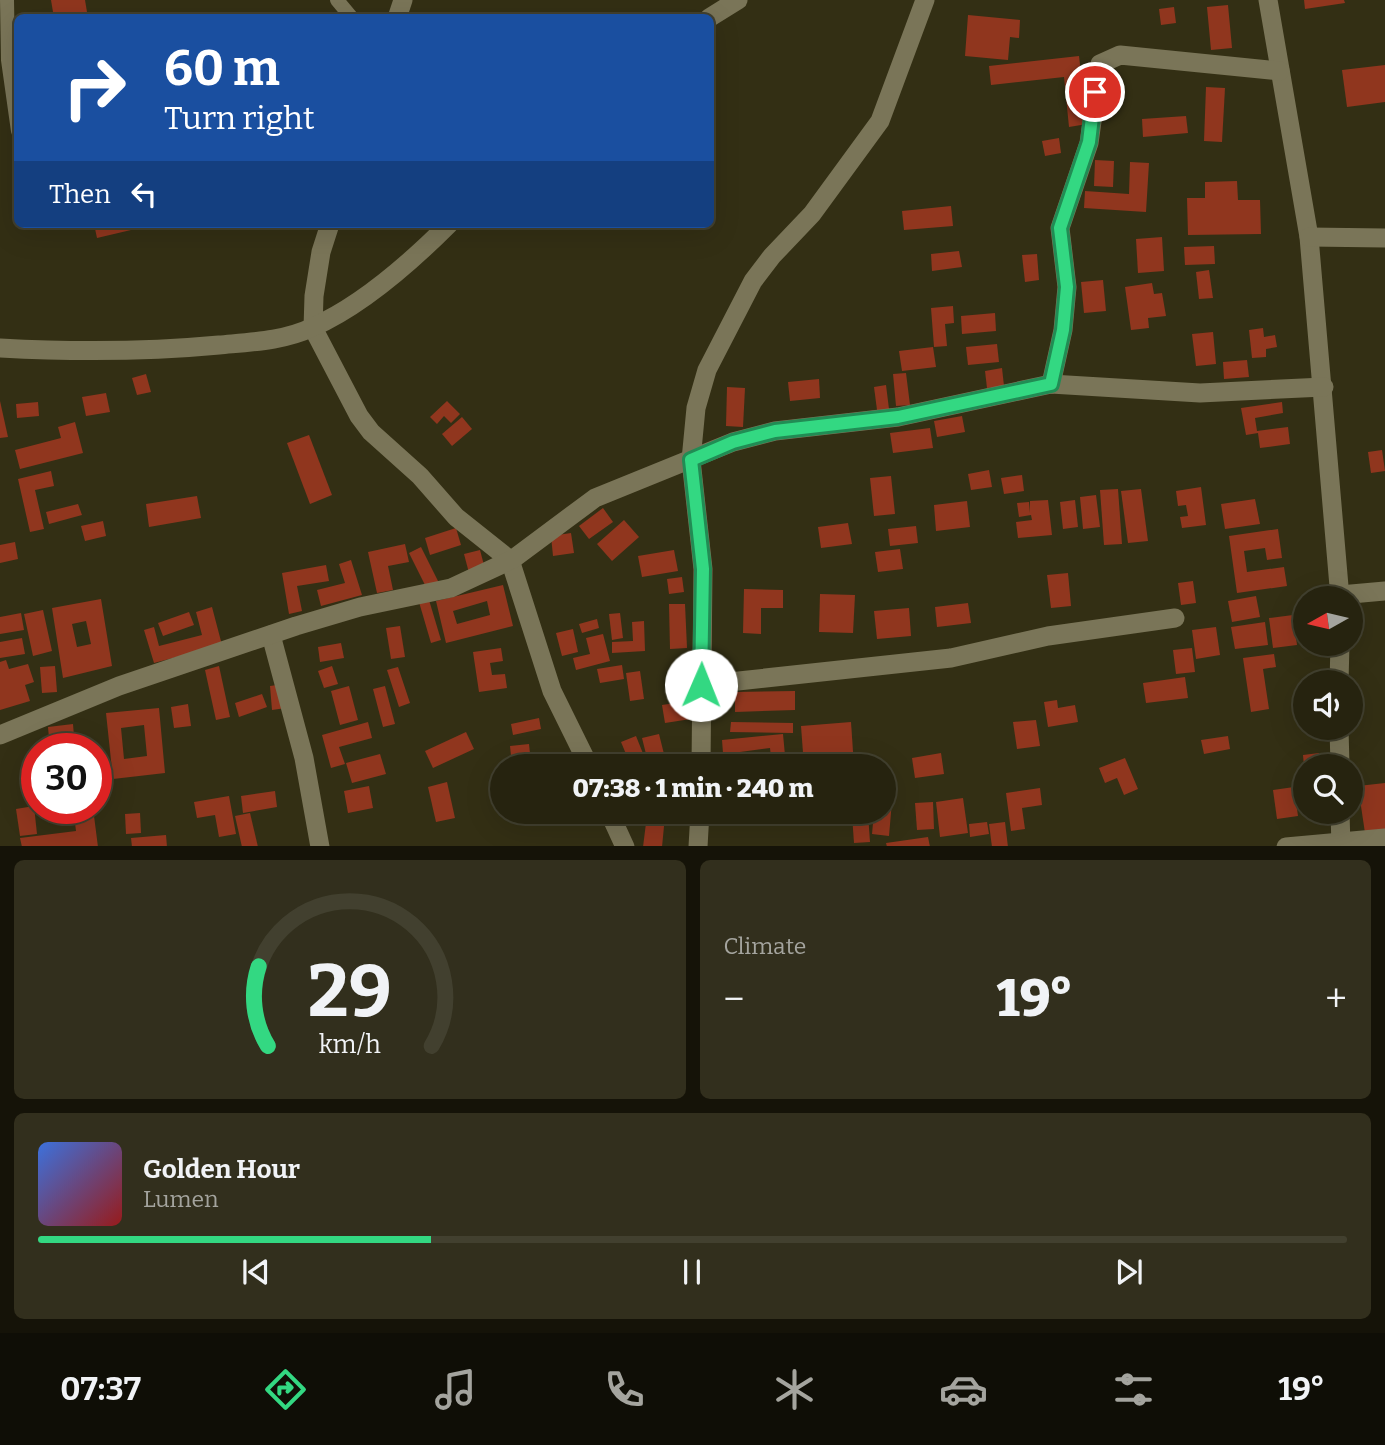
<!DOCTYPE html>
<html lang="en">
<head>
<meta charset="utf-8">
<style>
	:root { --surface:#26230f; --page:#322f1d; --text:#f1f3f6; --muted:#a4a49e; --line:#42402f; --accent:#33d882 }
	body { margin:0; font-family:Bitter,serif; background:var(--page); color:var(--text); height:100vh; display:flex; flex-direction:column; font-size:26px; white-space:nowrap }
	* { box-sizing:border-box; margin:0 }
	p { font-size:23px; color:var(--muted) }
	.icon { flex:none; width:38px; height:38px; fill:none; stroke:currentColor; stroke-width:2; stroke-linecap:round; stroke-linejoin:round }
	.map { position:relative; height:846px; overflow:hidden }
	.drawer { display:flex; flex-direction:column; gap:14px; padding:14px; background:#151308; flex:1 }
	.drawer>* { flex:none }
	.banner { position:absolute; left:14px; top:14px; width:700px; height:214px; border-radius:10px; box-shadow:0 7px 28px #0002,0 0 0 2px var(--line); background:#1a4fa0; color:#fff; overflow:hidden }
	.needle { width:46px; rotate:262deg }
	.fabs { position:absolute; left:1293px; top:586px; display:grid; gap:14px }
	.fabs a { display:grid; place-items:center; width:70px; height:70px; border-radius:50%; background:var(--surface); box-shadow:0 7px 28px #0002,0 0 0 2px var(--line); font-size:35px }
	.speed { position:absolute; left:21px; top:733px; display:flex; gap:14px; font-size:35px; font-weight:700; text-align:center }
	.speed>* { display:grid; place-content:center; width:91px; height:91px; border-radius:50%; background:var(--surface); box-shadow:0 7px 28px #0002,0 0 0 2px var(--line); line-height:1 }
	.speed .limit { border:10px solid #d22; background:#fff; color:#111 }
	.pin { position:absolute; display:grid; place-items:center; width:60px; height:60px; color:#fff; margin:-30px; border:4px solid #fff; border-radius:50%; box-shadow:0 2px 7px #0007 }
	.me { position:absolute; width:77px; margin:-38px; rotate:1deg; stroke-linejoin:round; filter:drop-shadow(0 0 5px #0008) }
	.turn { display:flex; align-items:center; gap:24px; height:147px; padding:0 35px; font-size:32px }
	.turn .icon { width:91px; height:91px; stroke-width:2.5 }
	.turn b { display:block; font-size:49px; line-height:60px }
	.then { display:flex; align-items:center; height:66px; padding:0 35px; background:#0003; gap:14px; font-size:26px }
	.big { font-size:52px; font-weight:800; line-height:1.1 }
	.drawer .card { flex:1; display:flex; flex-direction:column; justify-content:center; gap:10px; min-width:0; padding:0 24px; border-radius:10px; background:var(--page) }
	.drawer .dial { align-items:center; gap:0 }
	.dial svg { height:182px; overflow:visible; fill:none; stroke:var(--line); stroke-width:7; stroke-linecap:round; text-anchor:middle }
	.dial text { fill:var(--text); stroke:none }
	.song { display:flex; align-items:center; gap:21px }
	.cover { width:84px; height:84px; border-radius:10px; background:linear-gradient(135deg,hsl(220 70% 55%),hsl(0 70% 35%)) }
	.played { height:7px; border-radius:4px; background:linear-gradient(90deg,var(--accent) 30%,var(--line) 30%) }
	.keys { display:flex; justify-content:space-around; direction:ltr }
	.heat { display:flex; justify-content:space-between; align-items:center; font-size:38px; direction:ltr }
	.drawer .tiles { flex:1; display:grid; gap:14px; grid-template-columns:1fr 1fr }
	.card:last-child { grid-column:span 2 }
	.trip { position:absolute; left:490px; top:754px; width:406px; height:70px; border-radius:35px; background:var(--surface); box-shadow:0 7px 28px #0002,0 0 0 2px var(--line); font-weight:800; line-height:70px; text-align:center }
	.menu { display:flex; height:112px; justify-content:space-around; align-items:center; background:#0f0e06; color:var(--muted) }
	.menu .icon { width:49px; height:49px }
	.menu .active { color:var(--accent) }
	.menu b { font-size:32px; color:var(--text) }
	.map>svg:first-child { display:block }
</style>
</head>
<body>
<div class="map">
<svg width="1385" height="847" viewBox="0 0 1385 847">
	<rect width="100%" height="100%" fill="#332f14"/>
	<g fill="#90361e" fill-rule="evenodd">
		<path d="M51,0H85L88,18H54Z"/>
		<path d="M1304,0H1344L1345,3L1305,9Z"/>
		<path d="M1228,5L1232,48L1211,50L1207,7Z"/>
		<path d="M1174,7L1176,23L1161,25L1159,9Z"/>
		<path d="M968,15L1020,20L1019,38L1010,37L1008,60L965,56Z"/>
		<path d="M1079,56L1087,124L1069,127L1064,77L991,85L989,66Z"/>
		<path d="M1385,65V102L1347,107L1342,70Z"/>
		<path d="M1105,74L1121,76L1116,113L1100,110Z"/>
		<path d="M1206,87L1225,88L1222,142L1204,141Z"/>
		<path d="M1186,116L1188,133L1143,137L1142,119Z"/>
		<path d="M1059,138L1061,153L1045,156L1042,141Z"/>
		<path d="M1095,160L1114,161L1113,187L1094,186Z"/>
		<path d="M1130,162L1149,163L1146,212L1084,208L1085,191L1129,194Z"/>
		<path d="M1237,181L1238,200H1260L1261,234L1188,235L1187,198H1205V182Z"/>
		<path d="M951,206L953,226L904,230L902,211Z"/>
		<path d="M94,224H130L131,230L97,238Z"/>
		<path d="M1162,237L1164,271L1138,273L1136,239Z"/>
		<path d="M1214,246L1215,264L1185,265L1184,247Z"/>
		<path d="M959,251L962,267L932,271L931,254Z"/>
		<path d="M1037,254L1039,280L1025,282L1022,255Z"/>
		<path d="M1209,270L1213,298L1199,299L1196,272Z"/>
		<path d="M1103,280L1106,311L1084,313L1081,282Z"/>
		<path d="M1152,283L1154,294L1162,293L1166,316L1148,318L1149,328L1131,330L1125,287Z"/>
		<path d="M953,306L954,323L945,324L947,346L934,347L931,308Z"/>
		<path d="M995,313L996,331L962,334L961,316Z"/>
		<path d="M1263,328L1264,337L1275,335L1277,347L1266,349V357L1252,358L1249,330Z"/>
		<path d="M1213,332L1216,364L1196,366L1192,334Z"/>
		<path d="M997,344L999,362L968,365L966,347Z"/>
		<path d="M933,347L936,367L902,371L899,351Z"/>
		<path d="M1247,360L1249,377L1224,379L1223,362Z"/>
		<path d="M1002,368L1004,386L987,388L985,371Z"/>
		<path d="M906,373L910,405L896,406L893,374Z"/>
		<path d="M146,374L151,392L137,395L132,378Z"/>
		<path d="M819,379L820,398L790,401L788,382Z"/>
		<path d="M886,385L889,409L877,410L874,387Z"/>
		<path d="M727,387L745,388L743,427L726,426Z"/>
		<path d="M106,393L110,412L86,416L82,397Z"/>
		<path d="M0,401L8,437L0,438Z"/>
		<path d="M447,401L460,414L451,423L444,416L437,424L430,417Z"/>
		<path d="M38,402L39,416L17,418L16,404Z"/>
		<path d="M1282,402L1283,413L1255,418L1257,431L1288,427L1290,444L1260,448L1258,433L1246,435L1241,408Z"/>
		<path d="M962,416L965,432L937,437L934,421Z"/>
		<path d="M462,417L472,429L452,446L442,434Z"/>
		<path d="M75,422L83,453L20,469L15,450L61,438L58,427Z"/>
		<path d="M930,428L933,448L893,453L890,433Z"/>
		<path d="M309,435L332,495L310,504L287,443Z"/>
		<path d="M1382,450L1385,471L1371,473L1368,452Z"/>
		<path d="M989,470L992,487L971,490L968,474Z"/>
		<path d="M51,471L54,486L35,490L44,529L30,532L18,479Z"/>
		<path d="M1022,475L1024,491L1004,494L1001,478Z"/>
		<path d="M891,476L895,514L874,516L870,478Z"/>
		<path d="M1201,487L1206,525L1182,528L1180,517L1188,516L1186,505L1178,506L1176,491Z"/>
		<path d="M1118,489L1122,544L1104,545L1100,490Z"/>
		<path d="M1141,489L1148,541L1128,543L1121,491Z"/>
		<path d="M1096,495L1100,527L1083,529L1080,497Z"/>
		<path d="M197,496L201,518L149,527L146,504Z"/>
		<path d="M1255,499L1260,524L1225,529L1221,504Z"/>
		<path d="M1048,500L1052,535L1018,538L1016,522L1032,520L1031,515L1019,517L1017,503L1029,502L1030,513V501Z"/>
		<path d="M1075,500L1078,527L1063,529L1060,502Z"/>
		<path d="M967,501L970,527L936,531L934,505Z"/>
		<path d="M78,504L82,515L49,524L46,512Z"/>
		<path d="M603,508L613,522L589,539L579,526Z"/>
		<path d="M624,520L639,537L612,561L597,544Z"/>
		<path d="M103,521L106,536L85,541L81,526Z"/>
		<path d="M848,523L852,544L821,548L818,527Z"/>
		<path d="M916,526L918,543L890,546L888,529Z"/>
		<path d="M456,528L461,545L430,555L425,538Z"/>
		<path d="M1278,529L1282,558L1267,560L1265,548L1244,551L1247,572L1284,567L1287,586L1237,593L1229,536Z"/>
		<path d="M571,533L574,553L553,556L551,536Z"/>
		<path d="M15,542L18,559L0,563V545Z"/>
		<path d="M405,544L409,562L388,566L393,590L377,593L368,552Z"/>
		<path d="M421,547L439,583L427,589L409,553Z"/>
		<path d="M900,549L903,569L878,572L875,552Z"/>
		<path d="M480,550L485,569L469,573L464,554Z"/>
		<path d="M674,550L678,571L642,577L638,556Z"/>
		<path d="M351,560L362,595L321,606L317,590L345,583L339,564Z"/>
		<path d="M326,565L329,581L297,586L302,611L289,614L282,573Z"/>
		<path d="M1068,573L1071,606L1051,608L1047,575Z"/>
		<path d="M682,577L684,592L669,594L667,579Z"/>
		<path d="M1193,581L1196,603L1181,605L1178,583Z"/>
		<path d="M503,585L513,626L446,643L436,601ZM487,601L490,615L457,624L453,611Z"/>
		<path d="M744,589L783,590V608H761V634L743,633Z"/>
		<path d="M820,594L855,595L853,633L819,632Z"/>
		<path d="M1256,596L1260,617L1232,622L1228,601Z"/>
		<path d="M101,599L112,666L63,678L52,608ZM86,621L91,644L77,647L72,624Z"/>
		<path d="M429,600L441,640L431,643L419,602Z"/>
		<path d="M968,603L971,623L937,627L935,607Z"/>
		<path d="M669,604H685L687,648L670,649Z"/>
		<path d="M212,607L222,645L154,663L144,630L154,627L159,646L202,635L196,612Z"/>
		<path d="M909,608L911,636L877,639L874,611Z"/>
		<path d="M43,610L52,651L33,656L24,614Z"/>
		<path d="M189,612L194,625L163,636L158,623Z"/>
		<path d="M21,613L24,630L0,634V617Z"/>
		<path d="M620,613L623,638L612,640L609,614Z"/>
		<path d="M1293,615L1297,645L1273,648L1269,618Z"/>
		<path d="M597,619L599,628L582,633L579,624Z"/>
		<path d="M644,621L645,651L612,653V642L633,641L632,622Z"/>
		<path d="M1265,622L1268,645L1235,649L1231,627Z"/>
		<path d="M400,626L405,657L391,659L386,628Z"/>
		<path d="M1216,627L1220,655L1196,659L1192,630Z"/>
		<path d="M573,629L578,652L562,656L556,633Z"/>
		<path d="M603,634L610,661L576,670L573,658L590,654L586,638Z"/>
		<path d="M22,638L25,654L0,658V642Z"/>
		<path d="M341,643L344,658L320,662L318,647Z"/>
		<path d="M501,648L503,661L490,663L492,675L505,674L507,688L479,692L473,652Z"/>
		<path d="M1192,648L1195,672L1176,674L1173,650Z"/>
		<path d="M1274,654L1276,667L1263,669L1269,709L1251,712L1243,658Z"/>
		<path d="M6,660L9,669L28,664L34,682L25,685L30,701L0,710V662Z"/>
		<path d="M622,665L624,679L600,683L597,669Z"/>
		<path d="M55,666L57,692L42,693L40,667Z"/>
		<path d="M219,666L230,717L216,720L205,670Z"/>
		<path d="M332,666L338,684L324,688L318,671Z"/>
		<path d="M398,667L410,703L399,707L387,670Z"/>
		<path d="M640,671L644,699L630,701L626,673Z"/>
		<path d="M1185,677L1188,698L1146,703L1143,683Z"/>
		<path d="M284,684L286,708L272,710L270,686Z"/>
		<path d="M349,686L358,720L340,725L331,691Z"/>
		<path d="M385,686L395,724L383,727L373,689Z"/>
		<path d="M795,691V710L735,712V692Z"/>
		<path d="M262,694L267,707L239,717L235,703Z"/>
		<path d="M1057,700L1058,708L1075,705L1078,722L1048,727L1044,702Z"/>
		<path d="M688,701L691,719L665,723L662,705Z"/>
		<path d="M188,704L191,726L174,728L171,707Z"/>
		<path d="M159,708L165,773L113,779L106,713ZM144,725L147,756L124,759L121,728Z"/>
		<path d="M539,718L541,729L513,735L511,724Z"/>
		<path d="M1036,720L1040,746L1017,749L1013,722Z"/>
		<path d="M368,722L372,738L339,747L345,764L331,768L322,735Z"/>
		<path d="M731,722L793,723V733L730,732Z"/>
		<path d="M851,722L854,766H804L801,726Z"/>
		<path d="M73,724L75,748L50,749L48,727Z"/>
		<path d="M466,732L474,749L433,768L425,751Z"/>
		<path d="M659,734L667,766H649L642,738Z"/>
		<path d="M783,734L786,766H772L770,748L740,752L741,766H724L722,740Z"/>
		<path d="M636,736L646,761L631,766L621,742Z"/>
		<path d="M1228,736L1230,749L1204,754L1201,740Z"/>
		<path d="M529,744L531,763L512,765L510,746Z"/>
		<path d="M100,749L104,782L96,783V750Z"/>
		<path d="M941,753L944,774L915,778L912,758Z"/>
		<path d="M1319,753L1321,766H1304L1303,755Z"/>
		<path d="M380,754L386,774L352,783L346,763Z"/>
		<path d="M620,754L624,766H611L608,759Z"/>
		<path d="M1125,758L1138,789L1124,795L1117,778L1105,783L1099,768Z"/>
		<path d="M447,782L455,818L436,822L428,787Z"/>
		<path d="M1385,783V831L1365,833L1358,786Z"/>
		<path d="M369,786L373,808L348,813L344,791Z"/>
		<path d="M1294,787L1298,816L1277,819L1273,790Z"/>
		<path d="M1040,788L1042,805L1022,808L1025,829L1011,831L1006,793Z"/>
		<path d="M275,791L277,807L243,813L241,796Z"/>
		<path d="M229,796L236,834L219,837L215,815L197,818L194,802Z"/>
		<path d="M963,798L968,833L940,837L936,802Z"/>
		<path d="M884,800L892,801L889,836L872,834L874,812H884Z"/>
		<path d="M933,802L934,829L917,830L915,803Z"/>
		<path d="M34,806L37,834L20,836L16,809Z"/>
		<path d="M73,808H93L98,847H22L20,838L76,831Z"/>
		<path d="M545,812H576L577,816L549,824Z"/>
		<path d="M642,812L665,816L662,847H643L647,815L643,816Z"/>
		<path d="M140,813L141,833L126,834L125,814Z"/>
		<path d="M250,813L258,847H242L235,816Z"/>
		<path d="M868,814L870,842L854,843L852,815Z"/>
		<path d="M987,822L989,834L970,837L969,824Z"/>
		<path d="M1005,822L1008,847H992L989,824Z"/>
		<path d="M166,835L167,847H132L131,838Z"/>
		<path d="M928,837L930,847H887L886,843Z"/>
	</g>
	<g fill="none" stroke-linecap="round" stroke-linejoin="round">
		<g stroke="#7a7558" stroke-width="14">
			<path d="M7,0L8,60L18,131"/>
			<path d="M337,0L352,18"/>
		</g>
		<g stroke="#7a7558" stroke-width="19">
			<path d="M1268,0L1309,237L1340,598"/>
			<path d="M397,18L403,0"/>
			<path d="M709,18L738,0"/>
			<path d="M330,224L321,252L314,296L313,328L359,416L371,432L420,476L456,517L510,560L552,691L589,766"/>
			<path d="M1309,237L1385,238"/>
			<path d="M0,348C74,352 145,352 219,345C251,342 284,341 313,327C363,305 411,262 449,224"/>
			<path d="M1051,384L1063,330L1067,287L1060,228L1089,143L1100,64L1120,55L1280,71"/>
			<path d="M1340,595L1385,591"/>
			<path d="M271,635L304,758L320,847"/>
			<path d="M1339,682L1340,644"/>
			<path d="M701,685L951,658L1048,636L1175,618"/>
			<path d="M1339,728L1340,766"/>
			<path d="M0,735L119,686L296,626L360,607L451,588L513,559L595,498L733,442L775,431L898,417L1051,384L1200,393L1324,387"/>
			<path d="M701,766L703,569L691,460L696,408L707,370L753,281L772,256L812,214L880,121L925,0"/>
			<path d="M609,812L625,847"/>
			<path d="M1340,812L1341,847"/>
			<path d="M698,847L700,812"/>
			<path d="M1286,847L1385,838"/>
		</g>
	</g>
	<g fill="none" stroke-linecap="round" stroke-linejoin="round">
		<g stroke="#218c54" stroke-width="18">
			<path id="route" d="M701,685L703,569L691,460L733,442L775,431L898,417L1051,384L1063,330L1067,287L1060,228L1089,142L1095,92"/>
		</g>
		<use href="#route" stroke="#33d882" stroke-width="12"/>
	</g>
</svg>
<div class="fabs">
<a><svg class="needle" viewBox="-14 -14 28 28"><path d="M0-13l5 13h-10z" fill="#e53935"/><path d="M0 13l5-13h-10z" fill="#a4a49e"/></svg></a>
<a><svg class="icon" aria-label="sound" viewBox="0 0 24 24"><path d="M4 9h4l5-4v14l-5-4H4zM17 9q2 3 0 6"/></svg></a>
<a><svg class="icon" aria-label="search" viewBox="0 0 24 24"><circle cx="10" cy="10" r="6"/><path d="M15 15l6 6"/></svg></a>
</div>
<div class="speed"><div class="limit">30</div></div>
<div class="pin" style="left:1095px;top:92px;background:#d93025"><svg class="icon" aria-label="arrive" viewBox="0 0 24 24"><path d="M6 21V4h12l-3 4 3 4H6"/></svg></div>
<svg class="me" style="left:701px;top:685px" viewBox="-20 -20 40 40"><circle r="19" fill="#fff"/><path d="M0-13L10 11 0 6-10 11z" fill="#33d882"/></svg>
<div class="trip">07:38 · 1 min · 240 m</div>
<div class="banner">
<div class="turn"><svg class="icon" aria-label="right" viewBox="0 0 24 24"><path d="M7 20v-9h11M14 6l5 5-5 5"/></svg><div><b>60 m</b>Turn right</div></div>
<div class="then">Then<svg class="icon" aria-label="left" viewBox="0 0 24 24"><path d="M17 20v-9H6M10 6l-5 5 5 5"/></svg></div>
</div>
</div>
<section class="drawer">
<div class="tiles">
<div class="card dial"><svg viewBox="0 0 100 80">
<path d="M14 69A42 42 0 1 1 86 69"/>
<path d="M14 69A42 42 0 0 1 10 34" stroke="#33d882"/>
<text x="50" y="56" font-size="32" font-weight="700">29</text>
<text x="50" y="72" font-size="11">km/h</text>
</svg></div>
<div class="card"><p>Climate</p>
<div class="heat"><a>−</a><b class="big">19°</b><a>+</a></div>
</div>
<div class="card">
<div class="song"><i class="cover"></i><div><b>Golden Hour</b><p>Lumen</p></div></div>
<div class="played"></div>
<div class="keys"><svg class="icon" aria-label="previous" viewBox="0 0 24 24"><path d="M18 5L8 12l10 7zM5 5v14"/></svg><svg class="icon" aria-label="pause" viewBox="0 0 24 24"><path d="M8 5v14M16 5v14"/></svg><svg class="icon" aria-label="next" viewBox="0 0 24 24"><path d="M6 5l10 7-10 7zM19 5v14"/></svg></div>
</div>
</div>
</section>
<nav class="menu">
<b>07:37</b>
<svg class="icon active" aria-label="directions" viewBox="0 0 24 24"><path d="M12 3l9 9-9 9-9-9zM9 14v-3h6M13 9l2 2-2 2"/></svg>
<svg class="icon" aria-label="music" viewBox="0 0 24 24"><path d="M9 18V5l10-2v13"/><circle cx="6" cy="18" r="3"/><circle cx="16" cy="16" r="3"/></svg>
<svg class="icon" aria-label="phone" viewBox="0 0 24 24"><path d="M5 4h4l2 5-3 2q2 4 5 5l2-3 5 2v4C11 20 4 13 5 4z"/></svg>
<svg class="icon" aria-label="climate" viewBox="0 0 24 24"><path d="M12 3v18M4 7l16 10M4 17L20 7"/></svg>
<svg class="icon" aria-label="car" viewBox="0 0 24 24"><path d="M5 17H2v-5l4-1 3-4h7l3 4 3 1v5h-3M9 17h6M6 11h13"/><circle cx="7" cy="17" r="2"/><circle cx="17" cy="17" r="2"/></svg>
<svg class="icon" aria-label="filters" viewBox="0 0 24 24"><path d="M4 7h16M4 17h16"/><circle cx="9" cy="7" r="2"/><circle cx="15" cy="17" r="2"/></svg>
<b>19°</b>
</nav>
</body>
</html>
